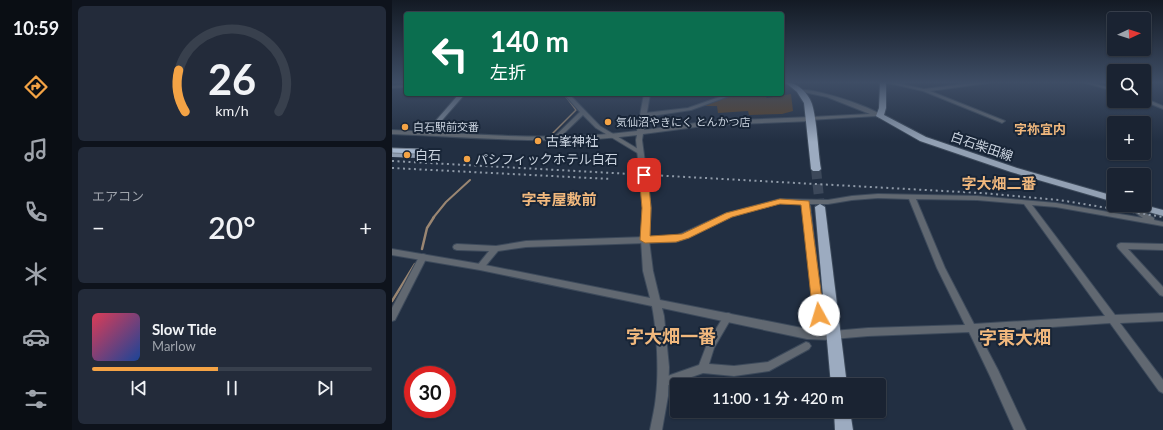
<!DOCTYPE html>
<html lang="ja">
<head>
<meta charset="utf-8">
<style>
	:root { --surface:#1a2332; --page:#232b3a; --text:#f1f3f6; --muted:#9fa4ac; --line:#38404d; --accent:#f4a345 }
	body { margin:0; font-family:Lato,"Noto Sans JP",sans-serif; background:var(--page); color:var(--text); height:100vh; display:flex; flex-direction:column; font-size:15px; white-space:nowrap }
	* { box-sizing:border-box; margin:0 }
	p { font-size:13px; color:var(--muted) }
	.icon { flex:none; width:22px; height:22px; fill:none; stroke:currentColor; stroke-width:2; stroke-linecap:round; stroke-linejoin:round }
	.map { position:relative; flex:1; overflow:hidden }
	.side { display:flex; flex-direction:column; gap:6px; padding:6px; background:#0e131c; width:320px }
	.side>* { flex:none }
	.top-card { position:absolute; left:12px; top:12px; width:380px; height:84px; border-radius:4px; box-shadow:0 1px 3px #0004,0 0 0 1px var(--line); background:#0b6e4f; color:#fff; overflow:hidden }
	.needle { width:26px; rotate:86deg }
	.tools { position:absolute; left:715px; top:12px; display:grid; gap:8px }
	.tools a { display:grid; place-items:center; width:44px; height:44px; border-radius:4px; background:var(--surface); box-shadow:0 1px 3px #0004,0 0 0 1px var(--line); font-size:20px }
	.speed { position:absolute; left:12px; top:366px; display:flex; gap:8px; font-size:20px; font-weight:700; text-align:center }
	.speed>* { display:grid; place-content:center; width:52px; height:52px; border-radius:50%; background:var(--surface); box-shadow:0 1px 3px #0004,0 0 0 1px var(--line); line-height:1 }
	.speed .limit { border:6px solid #d22; background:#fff; color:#111 }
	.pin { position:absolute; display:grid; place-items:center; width:34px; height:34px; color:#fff; margin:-17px; border-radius:8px; box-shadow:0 2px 6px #0006 }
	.me { position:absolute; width:44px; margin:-22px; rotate:354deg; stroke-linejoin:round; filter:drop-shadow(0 0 3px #0008) }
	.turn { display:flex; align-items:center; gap:14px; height:84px; padding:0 20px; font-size:18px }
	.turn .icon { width:52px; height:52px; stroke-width:2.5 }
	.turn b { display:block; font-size:28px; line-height:34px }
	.big { font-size:30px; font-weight:600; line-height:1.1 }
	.side .card { flex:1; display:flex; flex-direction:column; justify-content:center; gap:6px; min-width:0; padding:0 14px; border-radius:6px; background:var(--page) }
	.side .dial { align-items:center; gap:0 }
	.dial svg { height:104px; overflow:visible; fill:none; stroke:var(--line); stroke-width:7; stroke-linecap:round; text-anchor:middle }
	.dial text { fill:var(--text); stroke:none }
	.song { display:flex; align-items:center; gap:12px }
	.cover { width:48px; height:48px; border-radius:6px; background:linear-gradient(135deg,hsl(350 70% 55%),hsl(220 70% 35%)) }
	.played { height:4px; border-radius:2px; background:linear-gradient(90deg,var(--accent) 45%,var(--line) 45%) }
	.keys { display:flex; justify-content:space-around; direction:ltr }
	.heat { display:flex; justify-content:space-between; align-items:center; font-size:22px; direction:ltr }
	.trip { position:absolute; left:278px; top:378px; width:216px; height:40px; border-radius:4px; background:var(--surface); box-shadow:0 1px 3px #0004,0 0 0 1px var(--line); font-weight:600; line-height:40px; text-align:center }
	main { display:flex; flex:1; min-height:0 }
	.tab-bar { display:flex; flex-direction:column; width:72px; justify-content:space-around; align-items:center; background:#0a0e14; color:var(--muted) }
	.tab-bar .icon { width:28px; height:28px }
	.tab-bar .active { color:var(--accent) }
	.tab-bar b { font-size:18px; color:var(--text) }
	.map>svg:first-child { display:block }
</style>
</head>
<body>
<main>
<nav class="tab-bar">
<b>10:59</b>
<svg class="icon active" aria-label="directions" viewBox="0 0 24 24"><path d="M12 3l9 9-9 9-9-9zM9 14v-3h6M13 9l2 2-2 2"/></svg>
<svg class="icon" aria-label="music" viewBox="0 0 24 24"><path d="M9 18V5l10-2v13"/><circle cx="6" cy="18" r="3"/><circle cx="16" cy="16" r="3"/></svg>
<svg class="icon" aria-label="phone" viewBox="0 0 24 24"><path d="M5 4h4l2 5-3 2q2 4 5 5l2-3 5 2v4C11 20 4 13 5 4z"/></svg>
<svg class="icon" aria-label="climate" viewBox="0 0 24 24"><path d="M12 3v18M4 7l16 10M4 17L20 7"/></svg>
<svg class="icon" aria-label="car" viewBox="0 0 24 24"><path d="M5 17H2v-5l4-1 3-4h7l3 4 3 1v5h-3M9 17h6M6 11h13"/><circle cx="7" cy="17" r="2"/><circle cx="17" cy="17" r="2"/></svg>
<svg class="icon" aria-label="filters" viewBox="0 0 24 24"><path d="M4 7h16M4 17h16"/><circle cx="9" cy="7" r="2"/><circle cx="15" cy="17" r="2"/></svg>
</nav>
<section class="side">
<div class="card dial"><svg viewBox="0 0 100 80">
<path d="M14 69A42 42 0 1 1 86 69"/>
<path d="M14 69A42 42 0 0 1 9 37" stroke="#f4a345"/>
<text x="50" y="56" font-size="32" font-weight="700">26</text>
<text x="50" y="72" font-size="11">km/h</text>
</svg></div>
<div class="card"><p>エアコン</p>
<div class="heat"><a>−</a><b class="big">20°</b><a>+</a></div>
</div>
<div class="card">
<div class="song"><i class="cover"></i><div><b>Slow Tide</b><p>Marlow</p></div></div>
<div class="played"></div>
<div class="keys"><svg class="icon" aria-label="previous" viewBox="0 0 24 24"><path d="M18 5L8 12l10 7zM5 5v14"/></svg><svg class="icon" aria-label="pause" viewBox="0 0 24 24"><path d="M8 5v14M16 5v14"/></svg><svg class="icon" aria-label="next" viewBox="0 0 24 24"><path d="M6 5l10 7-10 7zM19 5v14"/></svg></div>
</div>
</section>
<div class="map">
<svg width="771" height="430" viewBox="0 0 771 430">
	<rect width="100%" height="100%" fill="#222f42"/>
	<path fill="#5d4021" d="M351,94H370L375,98L399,94L401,111L390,114L357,115L356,111L326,113L325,106H310L337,96Z"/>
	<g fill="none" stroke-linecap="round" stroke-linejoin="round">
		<path stroke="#9a8672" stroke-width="1.5" d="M158,136L184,110L172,94"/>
		<path stroke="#9a8672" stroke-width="2" d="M41,218L54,202L78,180"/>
		<g stroke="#9a8672" stroke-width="2.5">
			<path d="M30,249L35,228L42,217"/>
			<path d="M0,301L23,264"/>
		</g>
		<path stroke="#3c485a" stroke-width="10" stroke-dasharray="10 5" stroke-linecap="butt" d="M424,169L428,207"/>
		<g stroke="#3d4a5b" stroke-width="2">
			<g id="minor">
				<path d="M492,82H499L532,89L588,82H598L596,83L538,91L613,121L610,123L608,122L531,91Z"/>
				<path d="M690,82H696L722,89V91Z"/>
				<path d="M14,85V87L0,88V86Z"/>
				<path d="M406,90C423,88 477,106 491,116L488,118L484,116L417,120L416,119L419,117L478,114L435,97L416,93L406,92Z"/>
				<path d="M172,94H177L208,126L251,152V154H247L204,128L191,115L165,140H161V138L188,112Z"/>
				<path d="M336,94H343L299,110L253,117L250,115L253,113L296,108Z"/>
				<path d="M752,98L771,106V109L752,101Z"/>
				<path d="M486,194L585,196L664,203L751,218L732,205H740L762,218V220L771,222V226L664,207L640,205L723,315L771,313V321L728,323L771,380V393L767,391L718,323L586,332L606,370L634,430H622L598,376L577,332L476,336L441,339L438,338L436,335L438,332L441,331L476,328L573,325L545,268L517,199L486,198L460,200L436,204H418L431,315L430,318L427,319L424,318L423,315L411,204L388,203L339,217L296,238L284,242L134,247L106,251L91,269H85L84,267L97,251L65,250L62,249L61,247L62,245L65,244L104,246L134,241L284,236L335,213L388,199L436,200L460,196ZM524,199L585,200L632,204L713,316L582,324L553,268Z"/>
				<path d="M729,243L771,244V250L736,249L771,287V296L768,295L726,248L725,246L726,244Z"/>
				<path d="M31,254L34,255L35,257L3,320L0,321V308L28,255Z"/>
				<path d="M336,313L339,314L340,317L322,348L317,364L342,366L376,362L414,342L417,343L419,346L417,349L377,371L342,376L311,373L271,387L267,385L266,382L267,379L307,365L315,344L333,314Z"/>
			</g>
		</g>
		<g stroke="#3d4a5b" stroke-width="2">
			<path id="tertiary" d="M252,94H258L252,130L319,121L419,117L422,119L419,121L319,125L251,134L250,140L259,208L257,240L261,271L268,300L415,329L441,330L445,332L446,335L445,338L441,340L415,339L270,308L272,316L277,367L276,396L270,430H258C260,419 263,408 264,396C267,371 265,331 260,306L88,270L0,255V249L88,264L258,298L251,271L249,240L251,208L244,140L245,135C164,146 81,137 0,134V130C82,134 164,142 245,131Z"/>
		</g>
		<g stroke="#3d4a5b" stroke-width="2">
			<path id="secondary" d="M67,94H73L38,134H34V132Z"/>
		</g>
		<g stroke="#3d4a5b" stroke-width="2">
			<g id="primary">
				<path d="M488,82H494V108L492,115L534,137L625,168L722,196V202L619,172L528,141L484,116L487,108Z"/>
				<path d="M737,205H752L771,210V216L739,207Z"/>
			</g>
		</g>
		<g stroke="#3d4a5b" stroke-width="2">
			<g id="trunk">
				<path d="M393,82C404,82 416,92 420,104C425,120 426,151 429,169L427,171H421L419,169L412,103L405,92Z"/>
				<path d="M428,204L433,207L455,385H439L423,207Z"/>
				<path d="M442,411H458L461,430H443Z"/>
			</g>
		</g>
		<use href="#minor" fill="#616871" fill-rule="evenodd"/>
		<use href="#tertiary" fill="#616871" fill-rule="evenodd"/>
		<use href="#secondary" fill="#7d8897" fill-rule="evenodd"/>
		<use href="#primary" fill="#92a0b3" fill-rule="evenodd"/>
		<use href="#trunk" fill="#9cabc0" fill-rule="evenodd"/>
		<g stroke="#8f9aa8" stroke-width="2" stroke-dasharray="2 3.5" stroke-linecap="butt">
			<path d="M0,161L589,193L667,200L771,217"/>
			<path d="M0,168L219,179"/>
		</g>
	</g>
	<path fill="#8f9db1" d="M0,148L29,149L32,153L25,158L0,157Z"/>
	<path fill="#748090" d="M29,149L32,153L25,158L23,154Z"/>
	<path fill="#a6b7ce" stroke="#748090" d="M0,148L29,149L23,154L0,153Z"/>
	<linearGradient id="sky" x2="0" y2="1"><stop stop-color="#131a24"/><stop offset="0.58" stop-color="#3e4d65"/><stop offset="1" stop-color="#3e4d65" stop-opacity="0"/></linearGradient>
	<rect width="771" height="142" fill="url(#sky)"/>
	<path fill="#f4a345" stroke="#9f6a2d" d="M252,172L256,175L259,208L258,236L290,234L334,213L388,199L417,201L432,315L431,318L427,319L423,318L421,315L409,205L388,204L340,217L297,238L284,242L253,243L248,240L250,208L247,175Z"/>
	<g fill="#f4a345" stroke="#182537" stroke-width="1.5">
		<circle cx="216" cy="122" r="4"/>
		<circle cx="13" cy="127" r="4"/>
		<circle cx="146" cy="141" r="4"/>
		<circle cx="15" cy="155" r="4"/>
		<circle cx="75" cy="159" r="4"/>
	</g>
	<g text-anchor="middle" stroke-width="4" stroke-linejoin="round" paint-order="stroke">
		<g font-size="11" fill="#ccd5e1" stroke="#182537" text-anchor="start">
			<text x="224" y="126">気仙沼やきにく とんかつ店</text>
			<text x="21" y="131">白石駅前交番</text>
		</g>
		<g font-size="13" font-weight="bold" fill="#f1b87d" stroke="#182537">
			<text x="648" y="134">字祢宜内</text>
		</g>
		<g font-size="13" fill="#ccd5e1" stroke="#182537" text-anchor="start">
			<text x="154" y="146">古峯神社</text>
			<text x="23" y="160">白石</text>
			<text x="83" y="164">パシフィックホテル白石</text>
		</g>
		<g font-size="13" fill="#ccd5e1" stroke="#182537">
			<text transform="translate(590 146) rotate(19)" y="5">白石柴田線</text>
		</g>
		<g font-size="15" font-weight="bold" fill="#f1b87d" stroke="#182537">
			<text x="607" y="189">字大畑二番</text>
			<text x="167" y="205">字寺屋敷前</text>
		</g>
		<g font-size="18" font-weight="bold" fill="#f1b87d" stroke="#182537">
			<text x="279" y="343">字大畑一番</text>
			<text x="623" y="344">字東大畑</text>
		</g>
	</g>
</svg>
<div class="tools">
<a><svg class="needle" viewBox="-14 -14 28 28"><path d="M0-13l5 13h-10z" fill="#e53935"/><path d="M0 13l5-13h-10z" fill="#9fa4ac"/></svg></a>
<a><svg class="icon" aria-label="search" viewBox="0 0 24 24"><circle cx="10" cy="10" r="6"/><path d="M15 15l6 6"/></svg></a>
<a>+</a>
<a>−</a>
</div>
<div class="speed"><div class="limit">30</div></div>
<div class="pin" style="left:252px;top:175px;background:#d93025"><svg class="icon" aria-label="arrive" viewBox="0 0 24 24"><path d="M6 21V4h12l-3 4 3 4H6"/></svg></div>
<svg class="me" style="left:427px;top:315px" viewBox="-20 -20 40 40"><circle r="19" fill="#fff"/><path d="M0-13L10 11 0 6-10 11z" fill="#f4a345"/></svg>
<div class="trip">11:00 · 1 分 · 420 m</div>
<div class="top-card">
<div class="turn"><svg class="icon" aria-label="left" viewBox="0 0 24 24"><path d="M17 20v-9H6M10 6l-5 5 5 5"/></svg><div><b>140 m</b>左折</div></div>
</div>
</div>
</main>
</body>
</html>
